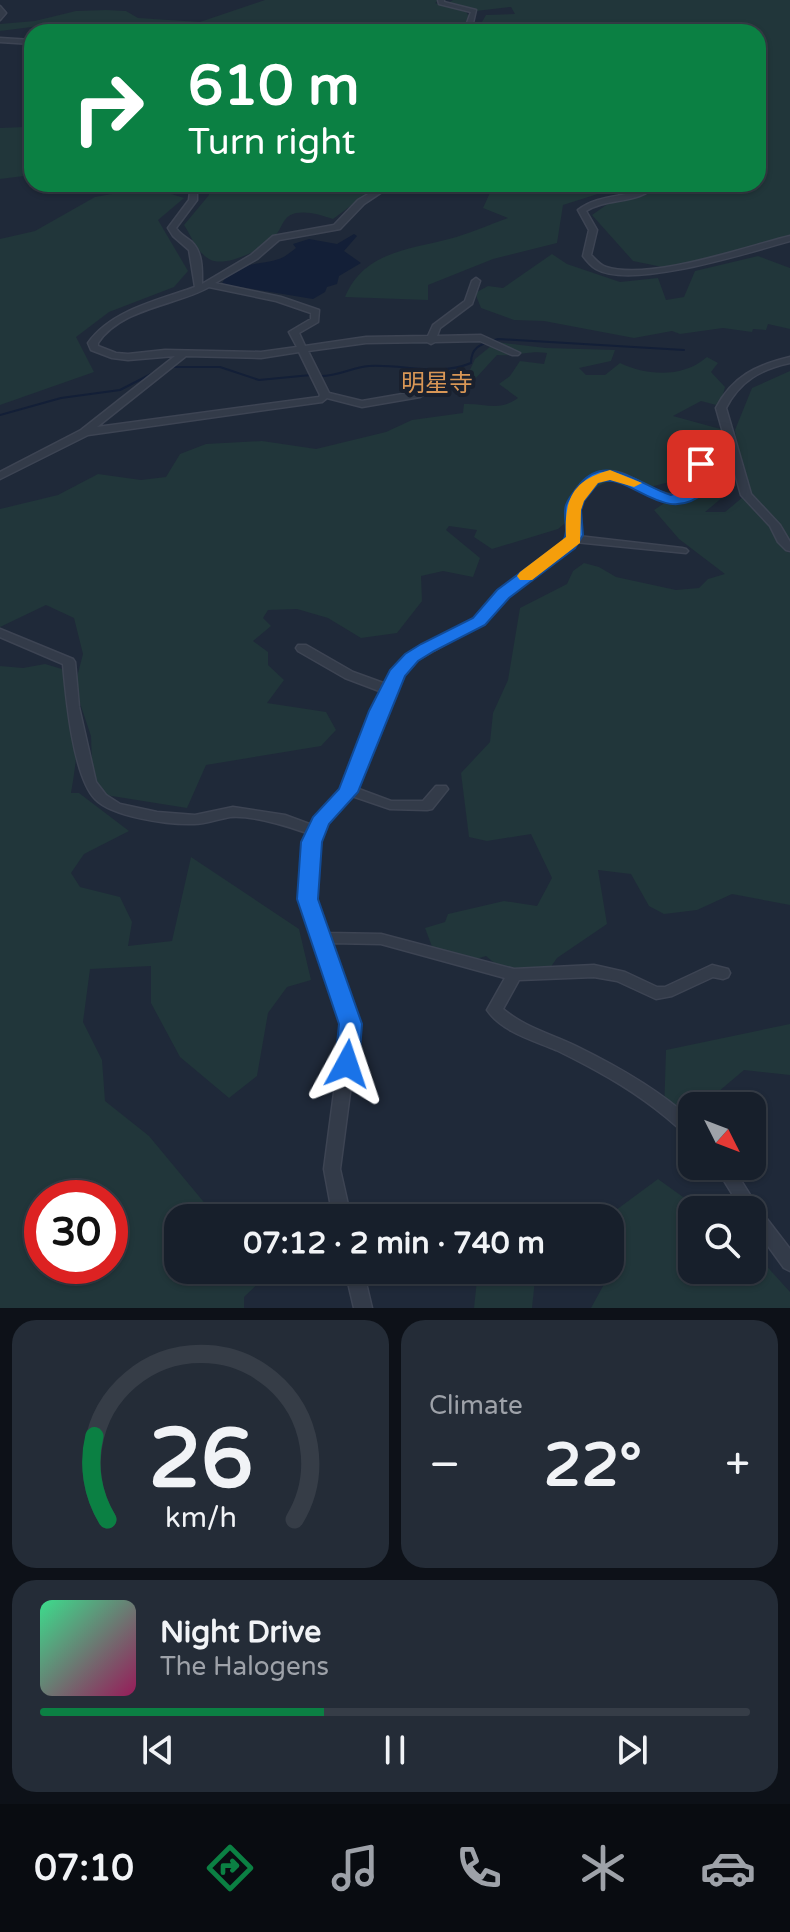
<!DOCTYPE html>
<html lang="en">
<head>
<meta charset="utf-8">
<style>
	:root { --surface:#171f2b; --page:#242c37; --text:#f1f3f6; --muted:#9ea2a9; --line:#363d47; --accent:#0b8043 }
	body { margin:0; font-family:"Varela Round","Noto Sans JP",sans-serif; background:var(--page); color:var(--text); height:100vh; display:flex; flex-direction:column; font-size:30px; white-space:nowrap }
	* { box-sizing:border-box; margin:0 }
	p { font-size:26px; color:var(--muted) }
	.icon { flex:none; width:44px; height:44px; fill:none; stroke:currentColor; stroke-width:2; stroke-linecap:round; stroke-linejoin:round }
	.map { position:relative; height:1308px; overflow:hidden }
	.side { display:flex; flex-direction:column; gap:12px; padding:12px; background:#0d1118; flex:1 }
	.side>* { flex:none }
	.banner { position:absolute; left:24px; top:24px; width:742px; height:168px; border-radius:24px; box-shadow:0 2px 6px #0004,0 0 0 2px var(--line); background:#0b8043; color:#fff; overflow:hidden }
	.needle { width:52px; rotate:132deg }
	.tools { position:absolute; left:678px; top:1092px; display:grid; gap:16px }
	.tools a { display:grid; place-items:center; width:88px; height:88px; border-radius:16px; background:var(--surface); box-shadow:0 2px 6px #0004,0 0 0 2px var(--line); font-size:40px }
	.speed { position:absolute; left:24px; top:1180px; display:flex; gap:16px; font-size:40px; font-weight:700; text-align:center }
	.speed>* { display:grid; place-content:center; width:104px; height:104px; border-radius:50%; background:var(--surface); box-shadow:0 2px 6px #0004,0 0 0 2px var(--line); line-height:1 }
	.speed .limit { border:12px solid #d22; background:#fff; color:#111 }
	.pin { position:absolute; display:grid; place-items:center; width:68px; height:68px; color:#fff; margin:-34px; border-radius:16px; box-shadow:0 4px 12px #0006 }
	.me { position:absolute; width:88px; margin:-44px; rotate:5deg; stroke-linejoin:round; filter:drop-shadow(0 0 6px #0008) }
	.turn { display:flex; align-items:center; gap:28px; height:168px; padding:0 32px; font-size:36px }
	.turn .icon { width:104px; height:104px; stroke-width:2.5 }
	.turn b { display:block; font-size:56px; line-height:68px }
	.big { font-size:60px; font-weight:700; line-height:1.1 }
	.side .widget { flex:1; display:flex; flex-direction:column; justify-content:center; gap:12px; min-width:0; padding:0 28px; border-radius:24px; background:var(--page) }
	.side .dial { align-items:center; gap:0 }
	.dial svg { height:208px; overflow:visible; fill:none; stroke:var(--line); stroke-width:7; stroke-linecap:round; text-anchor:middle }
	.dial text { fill:var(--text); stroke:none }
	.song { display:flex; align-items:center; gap:24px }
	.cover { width:96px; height:96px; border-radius:12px; background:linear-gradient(135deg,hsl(150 70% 55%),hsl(330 70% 35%)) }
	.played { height:8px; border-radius:4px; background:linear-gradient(90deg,var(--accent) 40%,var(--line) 40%) }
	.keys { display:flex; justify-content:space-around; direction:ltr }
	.heat { display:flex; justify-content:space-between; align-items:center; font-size:44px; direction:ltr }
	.side .tiles { flex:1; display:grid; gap:12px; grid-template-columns:1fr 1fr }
	.widget:last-child { grid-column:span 2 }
	.trip { position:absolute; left:164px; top:1204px; width:460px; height:80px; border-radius:24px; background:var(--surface); box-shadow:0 2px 6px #0004,0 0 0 2px var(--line); font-weight:700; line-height:80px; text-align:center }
	.dock { display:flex; height:128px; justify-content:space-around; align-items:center; background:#090c11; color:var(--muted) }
	.dock .icon { width:56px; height:56px }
	.dock .current { color:var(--accent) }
	.dock b { font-size:36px; color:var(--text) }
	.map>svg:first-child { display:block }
</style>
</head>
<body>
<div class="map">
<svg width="790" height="1308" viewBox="0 0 790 1308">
	<rect width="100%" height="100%" fill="#1f2939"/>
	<g fill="#21363a" fill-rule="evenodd">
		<path d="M265,0H440L435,3L466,12L470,18L463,25L471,32H47L78,27L71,22L0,31V24L35,21L76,11L106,10L126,11L138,18L200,22Z"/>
		<path d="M453,0H790V242L672,269L633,261L592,215L612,201L663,187L662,184H758V32H487L479,27L486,15L515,14L511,7L476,11L445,5Z"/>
		<path d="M25,127L32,131V175L0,179V128Z"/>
		<path d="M204,184H380L333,219C321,215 309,211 296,213C283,216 283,226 276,235C266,248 225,269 209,259C196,251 192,237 184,225L209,195Z"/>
		<path d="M494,184H613L604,192L563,205L557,243L493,259L428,285V300L345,297C364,252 407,250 449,239C469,234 488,225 508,218L483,208Z"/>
		<path d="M150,187L184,198L158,220L188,271L174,287L109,312L76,337L94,372L0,405V239L35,231L95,197Z"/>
		<path d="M552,254L567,264L620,282L658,278L666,300L684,297L695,271L758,256L790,268V329L768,324L766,330L753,329L752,332L723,328L680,334L672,331L634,338L544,321L514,320L481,308L475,293L488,286L503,288Z"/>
		<path d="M496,342L546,348L615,350L611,361L579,368L586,375H605L620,363C647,376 683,378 707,357L718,363L711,372L725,387L720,406L701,401L673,416L724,430L730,458L711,457L697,463L691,476L647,488C612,471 600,484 571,506L570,519L558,529L492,549L474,537L477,530L449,526L446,530L480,558L473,577L443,571L421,576L422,601L397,633L361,638L328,618L297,609L268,610L263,618L271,626L253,641L268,652V665L284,680L267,703L326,712L336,730L321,746L206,765L187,808L93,793L91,736L77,694V677L83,654L74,618L46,605L0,627V509L58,495L98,474L141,480L166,477L180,454L206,444L262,441L316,449L386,432L412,420L463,413L464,404C486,403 499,412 518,398L499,384L510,376L520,361L544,364L547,353C529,350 517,357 497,355L475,379L453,384L404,373L447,375L470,370L475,359Z"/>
		<path d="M790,371V545L782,526L754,500L743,480L735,430L752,388Z"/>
		<path d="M726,462L732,465L736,486L705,512H725L743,497L768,522L785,551L790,553V905L732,894L697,910L664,914L649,906L631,874L598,870L607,924L557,958L548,971L517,982L486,956L473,960H437L425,928L445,922L448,914L504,901L537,906L552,878L531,834L487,841L469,837L461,773L490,742L493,713L508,680L520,608L567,584L573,571L584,563L599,567L616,577L676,590L699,588L708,579L725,574L679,539L654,510L666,502L696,496L702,489L703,467Z"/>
		<path d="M45,664L62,669C84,706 78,752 71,793H79L129,831L84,854L71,873L80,887L120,897L132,922L128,946L172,941L191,857L299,929L311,980L287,987L268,1013L257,1076L229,1098L180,1057L151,1003V966L90,969L83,1022L102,1060L105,1101L149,1136L217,1218H178V1270H265L264,1278L244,1297V1308H0V666L23,668ZM42,1198H110V1266H42Z"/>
		<path d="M790,1024V1075L744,1070L718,1092V1106H692V1122L664,1113L666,1050Z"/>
		<path d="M658,1179L701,1210H692V1270H752V1250L790,1292V1308H591L608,1277L603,1270H610V1218H558L578,1213H612Z"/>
		<path d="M478,1270H536L532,1308H474Z"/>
	</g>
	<path fill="#131f37" d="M354,234L357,236L344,251L361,263L339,276L337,284L327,287L325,292L313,299L222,284C232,261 259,266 279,259C285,257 291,252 296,248L293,244L309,239L337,244Z"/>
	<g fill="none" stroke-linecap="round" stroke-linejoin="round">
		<g stroke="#131f37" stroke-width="2">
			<path d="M170,367H220L259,380L311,375"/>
			<path d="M319,376C337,377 352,367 369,366C405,364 437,377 471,363C471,345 483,344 498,339L684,350"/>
			<path d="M0,415L61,398L120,390L155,372"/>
		</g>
		<g stroke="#3d4453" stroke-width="3">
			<g id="minor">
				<path d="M438,0H444V2L476,10L473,23L483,32H476L467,23L471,12L439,4Z"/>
				<path d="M0,6L6,13L0,20Z"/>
				<path d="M0,38L32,40V44L0,42Z"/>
				<path d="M183,184H191L197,190V200L176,228C181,235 186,237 192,242C203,253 202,270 202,284L251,255L273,236L334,225L358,200L385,184H394L364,204L340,229L279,240L257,259L215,283L281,297L319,310L318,322L299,333L305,346L366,337L428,336L433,325L465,301L472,281L476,278L480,281L472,304L440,328L437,336L481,335L520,353L518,355H512L480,341L435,342L431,344L427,342L366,343L308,351L329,393L362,401L420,391L425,394L420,397L362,407L327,398L322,402L88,435L0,479V472L81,430L175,356L128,360L112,358L91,350L88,343C111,310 159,300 195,287L189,250L173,236L168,228L189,200L190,192ZM209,287L276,301L311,313V319L289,332L297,347L261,352L165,350L128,354L116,353L98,346V343C121,308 175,306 209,287ZM299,352L320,395L319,397L97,427L186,356L261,358Z"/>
				<path d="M611,184H622L639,191L649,184H657C640,205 608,197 586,211L597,230L591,255C596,260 600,265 606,267C650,281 745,247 790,236V241C750,252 632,290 596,269C591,266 586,260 583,256L589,230L578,210C593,198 613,197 631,193Z"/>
				<path d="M790,357V363C761,369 740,381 726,408L751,494L780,525L790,542V551L786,550L778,542L770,526L741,495L732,463L706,466L702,492C693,499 679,503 667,501C644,497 622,469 598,481C590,485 585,491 582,499C579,511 581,524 578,536L682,548L686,549L688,551L686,553L575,542L573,546L507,596L483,623L416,661L402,675L385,711L356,788L391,801H423L436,786H446L448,789L432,809L427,810L390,809L352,796L321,832L315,899L327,933L381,934L514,969L594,965L625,972L657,987H665L712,965L728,969L730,973L728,977L723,979L713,977L672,996L656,999L617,981L594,977L519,980L503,1009C524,1027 551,1034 576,1046C617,1066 658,1089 692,1120V1137L686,1135C659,1109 628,1088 595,1070C582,1063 569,1056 556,1050C533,1040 502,1032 487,1010L505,978L381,944L331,943L359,1024L340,1169L351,1218H333L324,1169L343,1024L301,899L307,833C287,826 251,815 230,817C218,819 206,824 194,824C169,825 112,817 95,799C73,776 66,697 63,664L0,637V629L73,659L75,662L79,707L96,782L106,795L120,804L157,812L195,815L233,807L285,815L312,825L342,790L382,692L345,678L298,651L296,648L298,645H306L353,672L386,684L393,671L408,655L475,619L499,592L565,542C572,527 566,509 574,493C578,485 584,480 592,476C622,460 640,489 668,494C677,496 684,493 692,490L697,462L707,458L730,457L716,408C732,377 756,365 790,357Z"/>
				<path d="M715,1166H732L757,1206L790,1249V1271L784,1268L752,1224V1210H742Z"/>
				<path d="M345,1270H363L372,1308H354Z"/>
			</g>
		</g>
		<use href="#minor" fill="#333b49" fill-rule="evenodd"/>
	</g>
	<path fill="#1a73e8" stroke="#114b97" stroke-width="2" d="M701,460L709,464L705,492C663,529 629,469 598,483L584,501L581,510L583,535L575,548L509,598L485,625L434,651L418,661L405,676L358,792L329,824L322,842L318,899L362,1024L359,1064L355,1071L347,1074L339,1071L335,1064L339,1024L297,899L301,842L313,817L339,789L369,711L390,670L405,654L421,644L473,618L497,590L563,541C570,530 562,517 566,505C569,497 575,491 580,484C607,452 641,486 671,495L689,489L693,464Z"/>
	<path fill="#f59e0b" d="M610,470L642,483L634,487L610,480L598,483L584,501L581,510L580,543L532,580H520L517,576L520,572L566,537C564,500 572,480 610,470Z"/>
	<g text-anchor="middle" stroke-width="8" stroke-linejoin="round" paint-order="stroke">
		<g font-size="24" fill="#d89656" stroke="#19202e">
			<text x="437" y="391">明星寺</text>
		</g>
	</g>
</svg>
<div class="tools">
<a><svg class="needle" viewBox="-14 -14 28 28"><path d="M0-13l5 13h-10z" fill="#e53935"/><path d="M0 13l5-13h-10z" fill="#9ea2a9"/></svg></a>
<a><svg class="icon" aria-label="search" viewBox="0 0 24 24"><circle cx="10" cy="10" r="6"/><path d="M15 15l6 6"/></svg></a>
</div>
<div class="speed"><div class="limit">30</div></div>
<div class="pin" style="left:701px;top:464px;background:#d93025"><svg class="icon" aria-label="arrive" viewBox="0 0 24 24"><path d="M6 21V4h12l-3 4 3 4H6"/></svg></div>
<svg class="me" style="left:347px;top:1064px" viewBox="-20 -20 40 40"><path d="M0-17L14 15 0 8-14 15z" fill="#1a73e8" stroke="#fff" stroke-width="4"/></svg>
<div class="trip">07:12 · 2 min · 740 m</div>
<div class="banner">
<div class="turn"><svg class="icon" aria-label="right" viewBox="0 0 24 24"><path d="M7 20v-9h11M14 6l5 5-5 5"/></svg><div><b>610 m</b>Turn right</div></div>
</div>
</div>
<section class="side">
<div class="tiles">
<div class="widget dial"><svg viewBox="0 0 100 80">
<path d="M14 69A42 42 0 1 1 86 69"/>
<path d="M14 69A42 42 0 0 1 9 37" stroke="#0b8043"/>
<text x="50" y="56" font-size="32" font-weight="700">26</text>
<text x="50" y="72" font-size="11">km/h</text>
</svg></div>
<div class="widget"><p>Climate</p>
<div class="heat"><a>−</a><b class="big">22°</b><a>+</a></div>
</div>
<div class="widget">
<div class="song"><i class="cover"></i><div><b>Night Drive</b><p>The Halogens</p></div></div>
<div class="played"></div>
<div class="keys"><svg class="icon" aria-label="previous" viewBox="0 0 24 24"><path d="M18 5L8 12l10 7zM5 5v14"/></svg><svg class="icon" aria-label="pause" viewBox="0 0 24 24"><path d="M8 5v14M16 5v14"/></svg><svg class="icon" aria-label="next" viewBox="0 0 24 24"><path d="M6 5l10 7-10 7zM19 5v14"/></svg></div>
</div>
</div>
</section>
<nav class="dock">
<b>07:10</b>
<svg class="icon current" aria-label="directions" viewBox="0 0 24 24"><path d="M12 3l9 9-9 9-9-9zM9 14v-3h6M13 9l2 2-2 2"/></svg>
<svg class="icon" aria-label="music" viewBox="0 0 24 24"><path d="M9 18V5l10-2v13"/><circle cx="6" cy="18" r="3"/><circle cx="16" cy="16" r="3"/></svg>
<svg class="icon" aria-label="phone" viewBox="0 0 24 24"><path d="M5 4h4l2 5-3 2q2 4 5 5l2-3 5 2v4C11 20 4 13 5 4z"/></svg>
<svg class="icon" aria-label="climate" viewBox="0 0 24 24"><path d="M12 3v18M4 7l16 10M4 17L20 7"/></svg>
<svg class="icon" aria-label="car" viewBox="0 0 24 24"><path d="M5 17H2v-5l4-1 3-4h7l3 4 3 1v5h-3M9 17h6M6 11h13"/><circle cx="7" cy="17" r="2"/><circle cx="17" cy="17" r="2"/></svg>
</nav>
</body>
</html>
